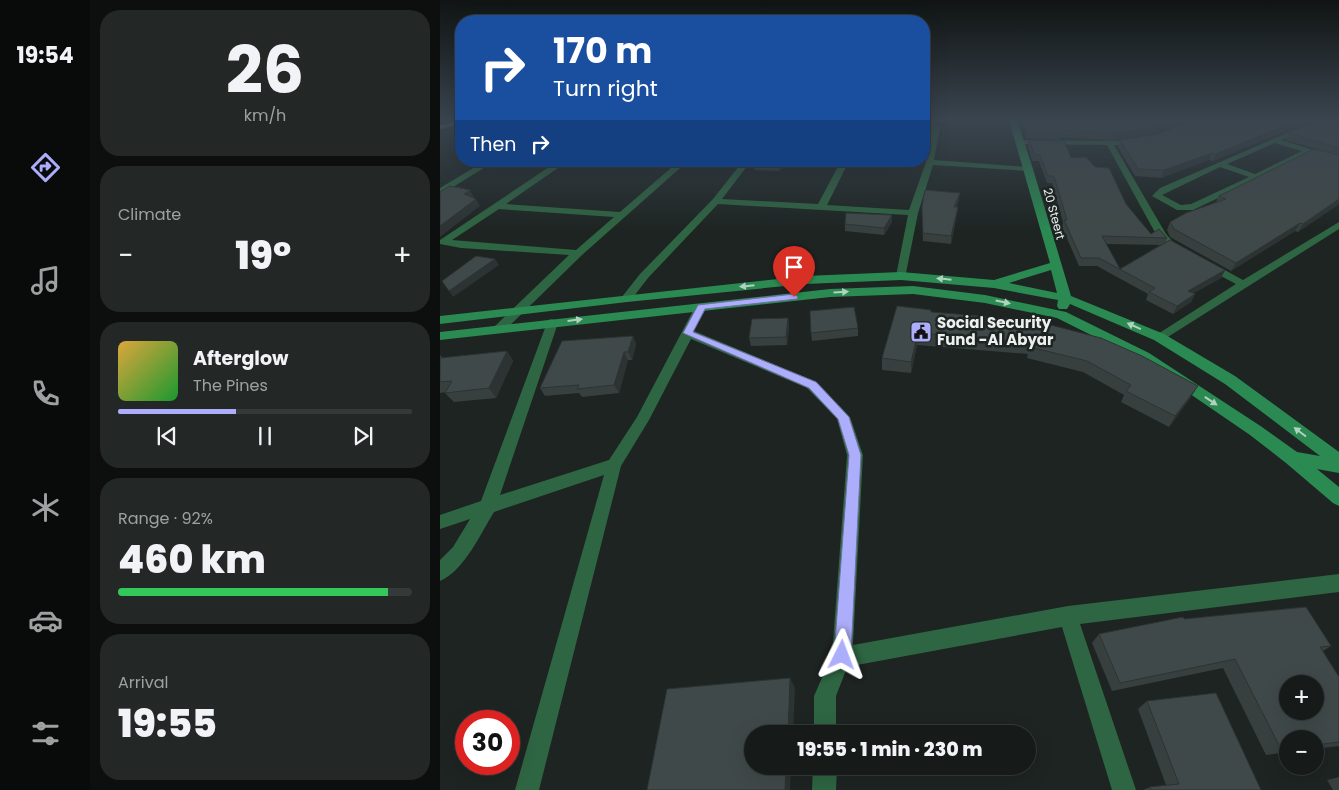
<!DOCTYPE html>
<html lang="en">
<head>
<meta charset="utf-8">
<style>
	:root { --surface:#161b1a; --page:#232827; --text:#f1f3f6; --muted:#9ea1a2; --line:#353939; --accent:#adaefb }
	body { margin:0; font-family:Poppins,sans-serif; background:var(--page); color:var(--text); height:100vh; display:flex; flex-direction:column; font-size:19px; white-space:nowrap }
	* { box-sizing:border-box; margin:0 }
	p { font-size:16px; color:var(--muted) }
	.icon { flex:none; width:28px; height:28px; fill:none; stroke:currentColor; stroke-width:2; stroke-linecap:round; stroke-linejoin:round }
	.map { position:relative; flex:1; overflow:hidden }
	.sheet { display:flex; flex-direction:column; gap:10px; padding:10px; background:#0c0f0e; width:350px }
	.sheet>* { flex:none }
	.top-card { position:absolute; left:15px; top:15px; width:475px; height:152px; border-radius:20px; box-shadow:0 5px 20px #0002,0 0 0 1px var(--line); background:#1a4fa0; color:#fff; overflow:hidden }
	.fabs { position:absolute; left:839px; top:675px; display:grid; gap:10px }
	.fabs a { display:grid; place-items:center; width:45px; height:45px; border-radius:50%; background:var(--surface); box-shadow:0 5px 20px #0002,0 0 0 1px var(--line); font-size:25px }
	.speed { position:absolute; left:15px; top:710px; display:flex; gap:10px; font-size:25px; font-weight:700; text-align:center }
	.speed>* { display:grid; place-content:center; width:65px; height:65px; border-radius:50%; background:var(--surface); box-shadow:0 5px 20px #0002,0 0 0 1px var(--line); line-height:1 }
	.speed .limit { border:8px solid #d22; background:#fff; color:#111 }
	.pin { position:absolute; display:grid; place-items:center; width:42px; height:42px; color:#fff; margin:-51px -21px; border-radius:50% 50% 50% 0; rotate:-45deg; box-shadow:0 0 5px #0007 }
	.pin .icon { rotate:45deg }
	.me { position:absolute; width:55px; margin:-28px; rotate:3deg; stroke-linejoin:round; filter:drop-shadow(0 0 4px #0008) }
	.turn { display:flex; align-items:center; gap:18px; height:105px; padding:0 15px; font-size:22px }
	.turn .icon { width:65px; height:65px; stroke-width:2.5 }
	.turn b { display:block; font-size:35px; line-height:42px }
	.then { display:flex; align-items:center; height:48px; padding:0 15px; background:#0003; gap:10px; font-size:19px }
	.big { font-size:38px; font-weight:800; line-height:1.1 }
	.sheet .widget { flex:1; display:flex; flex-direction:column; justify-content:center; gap:8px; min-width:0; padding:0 18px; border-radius:20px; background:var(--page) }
	.sheet .dial { align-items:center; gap:0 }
	.dial b { font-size:65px; line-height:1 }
	.song { display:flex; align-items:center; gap:15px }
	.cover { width:60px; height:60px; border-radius:8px; background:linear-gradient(135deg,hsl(40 70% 55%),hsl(130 70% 35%)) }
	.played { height:5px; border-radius:2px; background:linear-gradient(90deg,var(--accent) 40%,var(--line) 40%) }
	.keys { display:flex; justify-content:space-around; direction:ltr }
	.heat { display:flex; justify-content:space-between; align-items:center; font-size:28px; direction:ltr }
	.charge { height:8px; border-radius:4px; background:linear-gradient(90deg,#34c759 92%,var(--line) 0) }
	.trip { position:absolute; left:304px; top:725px; width:292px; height:50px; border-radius:25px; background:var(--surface); box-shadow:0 5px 20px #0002,0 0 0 1px var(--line); font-weight:800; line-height:50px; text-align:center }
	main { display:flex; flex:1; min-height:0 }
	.tabs { display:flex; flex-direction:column; width:90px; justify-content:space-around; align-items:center; background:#090b0a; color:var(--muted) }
	.tabs .icon { width:35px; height:35px }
	.tabs .selected { color:var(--accent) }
	.tabs b { font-size:22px; color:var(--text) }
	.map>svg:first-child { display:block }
</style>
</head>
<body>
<main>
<nav class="tabs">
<b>19:54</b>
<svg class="icon selected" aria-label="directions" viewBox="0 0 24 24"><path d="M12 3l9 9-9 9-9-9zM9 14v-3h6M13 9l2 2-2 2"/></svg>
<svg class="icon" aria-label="music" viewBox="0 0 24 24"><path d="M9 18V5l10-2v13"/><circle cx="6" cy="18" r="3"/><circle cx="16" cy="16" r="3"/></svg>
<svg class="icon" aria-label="phone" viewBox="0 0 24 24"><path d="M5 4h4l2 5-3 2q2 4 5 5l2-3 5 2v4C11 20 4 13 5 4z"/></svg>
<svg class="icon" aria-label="climate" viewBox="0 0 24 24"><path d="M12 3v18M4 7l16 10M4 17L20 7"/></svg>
<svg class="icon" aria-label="car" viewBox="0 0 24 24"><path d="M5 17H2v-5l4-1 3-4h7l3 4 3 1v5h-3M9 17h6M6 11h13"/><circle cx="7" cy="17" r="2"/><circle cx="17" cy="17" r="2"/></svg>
<svg class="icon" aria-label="filters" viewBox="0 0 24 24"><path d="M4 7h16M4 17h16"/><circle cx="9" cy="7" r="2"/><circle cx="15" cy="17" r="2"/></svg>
</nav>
<section class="sheet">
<div class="widget dial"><b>26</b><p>km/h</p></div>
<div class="widget"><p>Climate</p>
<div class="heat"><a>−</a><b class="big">19°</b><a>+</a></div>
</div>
<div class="widget">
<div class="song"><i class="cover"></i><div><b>Afterglow</b><p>The Pines</p></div></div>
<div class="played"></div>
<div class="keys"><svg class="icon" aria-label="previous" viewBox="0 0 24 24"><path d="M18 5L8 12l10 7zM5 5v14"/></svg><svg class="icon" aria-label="pause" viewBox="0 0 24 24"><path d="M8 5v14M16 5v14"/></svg><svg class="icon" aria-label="next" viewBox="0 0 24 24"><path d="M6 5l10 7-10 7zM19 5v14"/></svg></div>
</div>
<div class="widget"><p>Range · 92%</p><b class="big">460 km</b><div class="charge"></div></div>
<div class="widget"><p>Arrival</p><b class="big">19:55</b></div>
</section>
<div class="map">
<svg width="899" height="790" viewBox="0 0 899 790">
	<rect width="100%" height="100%" fill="#1d2422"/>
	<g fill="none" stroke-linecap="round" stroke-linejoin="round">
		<g fill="#2e6542" fill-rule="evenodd">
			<path d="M484,122L500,127L494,160L589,167L593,169L589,171L493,165L478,213L465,278L461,279L456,276L468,215L278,204L208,278L191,300L187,301L181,298L200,274L273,199L303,161H311L282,199L378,204L401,161H409L387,205L469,210L486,162L492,128L484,126Z"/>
			<path d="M863,126L869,127L841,140L899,158V162L870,154L753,210H737L712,196L720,188ZM835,143L862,151L815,174L787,164ZM780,167L809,177L751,204L741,205L722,195Z"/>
			<path d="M577,140L682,141V145H674L726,234L734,243L729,246L725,245L717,236L667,145L580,144H577Z"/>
			<path d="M45,161H55L0,195V188Z"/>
			<path d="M118,161H128L66,204L180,212L239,161H248L142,255L63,332H55L53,329L55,326L129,255L21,248L0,244V240ZM59,209L174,217L136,250L12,240Z"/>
			<path d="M899,222V229L723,340H715L713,337L796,284L764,267L763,265L764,263H772L803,280Z"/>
			<path d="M261,304L267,307L254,331L377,382L410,417L423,455L413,645L628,606L899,574V592L640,624L696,790H672L622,627L417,665H408L396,696V734H374V696L392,655L407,455L397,419L367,388L251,339L209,420L181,466L99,790H75L164,475L54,512C41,533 24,571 0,581V560L13,547L30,519L0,529V515L41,501L108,320L112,319L118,323L60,495L169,460L197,417L255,307Z"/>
			<path d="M373,766H397L396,790H372Z"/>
		</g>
		<path fill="#2a8a52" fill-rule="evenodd" d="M569,120H577L593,169L631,296L724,334L795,376L899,452V473L877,469L899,487V506L893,503L846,463L810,435L699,359L617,318L545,303L473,294L390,297L0,340V332L390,289L473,286L545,295L626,312L709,353L822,427L857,452L880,456L785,384L714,340L630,304L627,309H619L617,306L618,300L554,288L461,280L365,284L187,302L0,324V316L365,276L461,272L554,280L610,263ZM611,270L617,293L569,283Z"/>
		<path fill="#49bc75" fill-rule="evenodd" d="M21,120V124L0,129V125Z"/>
	</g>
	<g fill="#373f3f" fill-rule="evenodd">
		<path d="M582,120H748L716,132L689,138L671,140L620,137L619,140L587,138Z"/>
		<path d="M883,120H899V204L858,232L855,231L791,271L730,237L727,230L730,222L776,202L779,196L883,151L845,140L849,133L895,124Z"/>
		<path d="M864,123L773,161L769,160L721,178L695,176L678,147L680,140L718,134Z"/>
		<path d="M589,140L631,158L686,204L700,221L711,234L727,238L726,242L785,270L781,278L754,293L755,294L751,302L733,314L706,300L708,294L657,266H639L622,227L623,222L612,183H607L599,161H592L588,146ZM666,244L720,245L680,269Z"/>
		<path d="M349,161L339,171L315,170L313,163Z"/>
		<path d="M519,200L516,207H518L517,214L511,244L483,241L482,207Z"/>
		<path d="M452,215V222L444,235L405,231V224Z"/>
		<path d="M491,312L591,320L751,397L729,427L681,402L684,395L643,372L587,358L588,354L477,345L471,373L442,370V358Z"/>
		<path d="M348,318L349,326L347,345L311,346L309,338Z"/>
		<path d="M418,328V336L372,341L371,333Z"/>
		<path d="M193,336L196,344L192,360H188L179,393L142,397L139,393L105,396L100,388Z"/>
		<path d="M67,351L73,361L56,398L14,402L5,393L6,392L0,393V355L3,358Z"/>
		<path d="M744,619L891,646L883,651L899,677V746L875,749V739H848V752L826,755L783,668L672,691L652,643L659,634Z"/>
		<path d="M707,701L821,790H703L710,787L726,785L698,709Z"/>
		<path d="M899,777V790H893L887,780Z"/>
	</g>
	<g fill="#2d3333">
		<path d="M733,120H748L716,132L689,138L671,140L673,133Z"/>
		<path d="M858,120H865L864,123L773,161L776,154Z"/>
		<path d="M772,153L769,160L721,178L724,170Z"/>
		<path d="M341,161H349L339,171L338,164Z"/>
		<path d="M30,190L34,197L28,201L24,194Z"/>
		<path d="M520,193L519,200L513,214L514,207Z"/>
		<path d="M36,199L40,206L0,237V226Z"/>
		<path d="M899,199V204L858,232L863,224Z"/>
		<path d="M518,207L517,214L511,244V236Z"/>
		<path d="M452,215V222L444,235V228Z"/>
		<path d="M860,223L855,231L791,271L796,263Z"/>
		<path d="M55,259L59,265L13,297L9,291Z"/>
		<path d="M785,270L781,278L745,298L748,291Z"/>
		<path d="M755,294L751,302L733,314L737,306Z"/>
		<path d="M348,318L349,326L347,345L346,337Z"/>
		<path d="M478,333L477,345L471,373V362Z"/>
		<path d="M193,336L196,344L192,360L188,352Z"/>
		<path d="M67,351L73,361L56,398L49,388Z"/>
		<path d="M184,352L188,360L179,393L174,385Z"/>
		<path d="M758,386L751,397L729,427L735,416Z"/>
		<path d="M350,678L355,688L353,734H348Z"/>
		<path d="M346,766H351L350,790H345Z"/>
	</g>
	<g fill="#404949" stroke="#2d3333" fill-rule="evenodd">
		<path d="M585,120H733L719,125L691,131L673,133L620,130L621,133L588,132Z"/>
		<path d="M753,120H858L776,154L772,153L724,170L698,169L680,140L718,134Z"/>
		<path d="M879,120L899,125V148L849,133Z"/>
		<path d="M589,140L624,141L631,158L646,157L655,167L669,168L686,204L700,221L711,234L719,229L727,238L662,236L680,269L730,240L785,270L748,291L755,294L737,306L709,292L715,288L659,258H641L624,220H627L614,176H608L600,155L594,154Z"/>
		<path d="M874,149L899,155V199L863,224L860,223L796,263L734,229L730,222L746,213L786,199L779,196Z"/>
		<path d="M315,161H341L338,164L313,163Z"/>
		<path d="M10,186L30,190L24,194L36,199L0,226V192Z"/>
		<path d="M485,190L520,193L514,207H518L511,236L483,233L482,207Z"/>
		<path d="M406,213L452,215L444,228L405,224Z"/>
		<path d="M36,256L55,259L9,291L2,281Z"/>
		<path d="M457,306L491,310V312L591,320L661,338L702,356L758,386L735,416L686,391L691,385L647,361L590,347L591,343L478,333L471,362L442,358Z"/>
		<path d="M414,307L418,328L371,333L370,311Z"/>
		<path d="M348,318L346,337L309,338L312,319Z"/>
		<path d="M193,336L188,352H184L174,385L137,389L139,385L100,388L122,341Z"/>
		<path d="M67,351L49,388L5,393L12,381L0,382V358Z"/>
		<path d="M866,607L891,646L880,647L899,677V742L875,745V739H848V748L841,749L795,659L680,683L659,634L743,617L744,619ZM848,684H875V711H848Z"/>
		<path d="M350,678L348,734H312V766H346L345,790H207L227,689Z"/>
		<path d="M776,693L821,790H711L710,787L739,784L707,701Z"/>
	</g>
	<defs><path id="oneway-solid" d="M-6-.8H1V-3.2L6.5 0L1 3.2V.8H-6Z" transform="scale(1.25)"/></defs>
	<g fill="#b2d2c0">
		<use href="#oneway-solid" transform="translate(504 279) rotate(-174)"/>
		<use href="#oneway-solid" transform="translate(307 286) rotate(174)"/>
		<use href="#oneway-solid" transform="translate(401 292) rotate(-4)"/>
		<use href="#oneway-solid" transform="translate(563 302) rotate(12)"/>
		<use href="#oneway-solid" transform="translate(135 320) rotate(-7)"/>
		<use href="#oneway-solid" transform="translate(694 326) rotate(-156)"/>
		<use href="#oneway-solid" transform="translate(771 401) rotate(34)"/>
		<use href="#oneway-solid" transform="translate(860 432) rotate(-143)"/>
	</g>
	<linearGradient id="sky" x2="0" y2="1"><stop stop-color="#101413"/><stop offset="0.52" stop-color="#3a454f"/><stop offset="1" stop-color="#3a454f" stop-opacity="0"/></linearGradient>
	<rect width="899" height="231" fill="url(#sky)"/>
	<path fill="#adaefb" stroke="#7071a3" d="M354,294L358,297L357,299L265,309L253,332L376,382L409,417L421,455L411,655L408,661L402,664L396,661L394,655L409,455L398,419L369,388L243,333L258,305Z"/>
	<defs>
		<g id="civic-square" transform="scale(1.125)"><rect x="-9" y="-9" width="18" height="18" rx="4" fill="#adaefb" stroke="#1d2422"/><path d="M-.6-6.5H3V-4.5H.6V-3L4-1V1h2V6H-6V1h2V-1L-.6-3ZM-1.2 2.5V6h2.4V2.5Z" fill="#111"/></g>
	</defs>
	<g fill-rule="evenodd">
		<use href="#civic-square" x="481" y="332"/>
	</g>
	<g text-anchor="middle" stroke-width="5" stroke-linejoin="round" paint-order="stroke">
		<g font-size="12" fill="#ecf1ef" stroke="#1d2422">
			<text transform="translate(614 214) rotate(75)" y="4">20 Steert</text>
		</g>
		<g font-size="15" font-weight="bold" fill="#ecf1ef" stroke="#1d2422" text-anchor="start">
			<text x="497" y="328">Social Security<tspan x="497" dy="17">Fund -Al Abyar</tspan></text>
		</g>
	</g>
</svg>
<div class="fabs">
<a>+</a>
<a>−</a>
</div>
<div class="speed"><div class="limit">30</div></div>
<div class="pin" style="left:354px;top:297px;background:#d93025"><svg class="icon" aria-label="arrive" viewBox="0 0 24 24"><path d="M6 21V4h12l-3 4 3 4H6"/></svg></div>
<svg class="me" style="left:402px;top:655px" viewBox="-20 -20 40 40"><path d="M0-17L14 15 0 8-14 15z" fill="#adaefb" stroke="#fff" stroke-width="4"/></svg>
<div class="trip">19:55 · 1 min · 230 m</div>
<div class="top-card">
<div class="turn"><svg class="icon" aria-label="right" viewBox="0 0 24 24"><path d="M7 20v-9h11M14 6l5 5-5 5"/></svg><div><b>170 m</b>Turn right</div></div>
<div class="then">Then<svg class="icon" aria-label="right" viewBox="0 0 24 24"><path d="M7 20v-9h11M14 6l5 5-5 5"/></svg></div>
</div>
</div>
</main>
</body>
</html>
